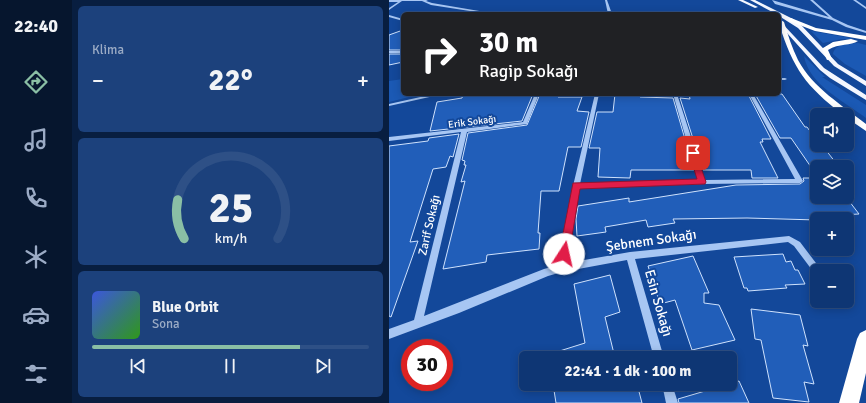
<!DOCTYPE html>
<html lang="tr">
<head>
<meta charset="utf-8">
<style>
	:root { --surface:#0e3674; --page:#1c417c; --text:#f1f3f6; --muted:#9babc5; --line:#2e5086; --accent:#8abfa5 }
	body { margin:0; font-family:Signika,sans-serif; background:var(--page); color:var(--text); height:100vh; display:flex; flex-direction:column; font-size:15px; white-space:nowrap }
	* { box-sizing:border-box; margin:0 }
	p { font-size:13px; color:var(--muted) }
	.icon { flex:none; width:22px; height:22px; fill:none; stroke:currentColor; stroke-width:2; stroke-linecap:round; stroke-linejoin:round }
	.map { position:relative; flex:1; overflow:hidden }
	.details { display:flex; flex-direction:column; gap:6px; padding:6px; background:#081e40; width:317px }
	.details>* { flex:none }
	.top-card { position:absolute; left:12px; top:12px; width:380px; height:84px; border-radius:6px; box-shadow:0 2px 10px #0003,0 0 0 1px var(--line); background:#202124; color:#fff; overflow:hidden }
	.tools { position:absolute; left:421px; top:108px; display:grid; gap:8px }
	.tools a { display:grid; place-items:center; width:44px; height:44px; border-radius:6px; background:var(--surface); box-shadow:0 2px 10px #0003,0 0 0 1px var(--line); font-size:20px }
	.speed { position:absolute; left:12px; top:339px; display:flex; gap:8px; font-size:20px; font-weight:700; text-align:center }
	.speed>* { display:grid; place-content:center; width:52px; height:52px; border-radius:50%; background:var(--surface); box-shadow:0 2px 10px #0003,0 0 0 1px var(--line); line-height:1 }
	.speed .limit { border:6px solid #d22; background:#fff; color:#111 }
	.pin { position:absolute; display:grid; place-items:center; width:34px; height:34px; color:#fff; margin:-17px; border-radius:8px; box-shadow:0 2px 6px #0006 }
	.me { position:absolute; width:44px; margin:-22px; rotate:10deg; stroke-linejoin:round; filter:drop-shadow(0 0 3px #0008) }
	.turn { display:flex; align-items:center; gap:14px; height:84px; padding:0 12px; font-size:18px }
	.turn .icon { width:52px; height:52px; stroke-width:2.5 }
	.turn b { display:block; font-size:28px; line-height:34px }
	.big { font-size:30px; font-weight:700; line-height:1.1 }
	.details .widget { flex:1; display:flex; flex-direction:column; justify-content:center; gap:6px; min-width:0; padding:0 14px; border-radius:6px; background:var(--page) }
	.details .dial { align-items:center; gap:0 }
	.dial svg { height:104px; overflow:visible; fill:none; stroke:var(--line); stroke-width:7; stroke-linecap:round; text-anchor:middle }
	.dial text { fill:var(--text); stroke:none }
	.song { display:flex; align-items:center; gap:12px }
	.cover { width:48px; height:48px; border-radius:6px; background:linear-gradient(135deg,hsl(230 70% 55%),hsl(110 70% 35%)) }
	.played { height:4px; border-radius:2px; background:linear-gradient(90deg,var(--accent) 75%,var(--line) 75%) }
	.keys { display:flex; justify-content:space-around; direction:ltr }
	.heat { display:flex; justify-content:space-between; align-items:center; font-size:22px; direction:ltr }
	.trip { position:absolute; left:130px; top:351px; width:218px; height:40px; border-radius:6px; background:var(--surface); box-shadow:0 2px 10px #0003,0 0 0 1px var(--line); font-weight:700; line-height:40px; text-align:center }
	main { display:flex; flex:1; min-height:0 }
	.dock { display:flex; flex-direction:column; width:72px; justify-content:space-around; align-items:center; background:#06162e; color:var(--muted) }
	.dock .icon { width:28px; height:28px }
	.dock .active { color:var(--accent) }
	.dock b { font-size:18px; color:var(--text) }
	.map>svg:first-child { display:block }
</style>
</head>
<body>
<main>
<nav class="dock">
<b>22:40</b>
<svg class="icon active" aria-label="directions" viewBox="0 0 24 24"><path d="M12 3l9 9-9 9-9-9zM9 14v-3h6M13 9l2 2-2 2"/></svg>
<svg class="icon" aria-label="music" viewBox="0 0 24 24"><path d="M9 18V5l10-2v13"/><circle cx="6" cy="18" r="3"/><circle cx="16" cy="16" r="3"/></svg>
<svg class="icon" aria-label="phone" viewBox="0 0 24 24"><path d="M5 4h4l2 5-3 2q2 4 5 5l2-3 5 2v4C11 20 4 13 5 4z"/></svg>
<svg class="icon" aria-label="climate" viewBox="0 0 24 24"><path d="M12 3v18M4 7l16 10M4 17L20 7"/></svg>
<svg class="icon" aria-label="car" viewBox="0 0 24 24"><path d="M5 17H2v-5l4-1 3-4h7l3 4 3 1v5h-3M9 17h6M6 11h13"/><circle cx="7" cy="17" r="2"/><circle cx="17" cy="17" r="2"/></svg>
<svg class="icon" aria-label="filters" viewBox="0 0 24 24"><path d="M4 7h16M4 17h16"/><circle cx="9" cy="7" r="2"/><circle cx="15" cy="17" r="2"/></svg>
</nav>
<section class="details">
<div class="widget"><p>Klima</p>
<div class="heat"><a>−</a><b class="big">22°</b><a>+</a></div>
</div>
<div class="widget dial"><svg viewBox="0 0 100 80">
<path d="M14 69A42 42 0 1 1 86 69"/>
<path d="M14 69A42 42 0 0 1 9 39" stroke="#8abfa5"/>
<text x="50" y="56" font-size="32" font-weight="700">25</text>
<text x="50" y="72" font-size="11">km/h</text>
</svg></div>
<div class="widget">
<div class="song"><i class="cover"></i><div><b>Blue Orbit</b><p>Sona</p></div></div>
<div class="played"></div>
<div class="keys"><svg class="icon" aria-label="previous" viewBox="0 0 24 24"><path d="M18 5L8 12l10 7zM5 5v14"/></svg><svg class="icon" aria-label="pause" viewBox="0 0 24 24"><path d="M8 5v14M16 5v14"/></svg><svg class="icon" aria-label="next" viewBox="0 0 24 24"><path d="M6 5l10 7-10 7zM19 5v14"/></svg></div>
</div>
</section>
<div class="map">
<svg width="477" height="403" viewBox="0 0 477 403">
	<rect width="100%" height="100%" fill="#13489a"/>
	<g fill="#1b59b4">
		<path d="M422,31L462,38L463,39H453L434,43Z"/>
		<path d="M469,43L477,45V76L456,64L444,54C446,43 460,44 469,43Z"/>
		<path d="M415,56L436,77H433L477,105V118C455,101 420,85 415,56Z"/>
		<path d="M14,79V94H20V97L0,102V81Z"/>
	</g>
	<g fill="#215eb9" stroke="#cfe2fd">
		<path d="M14,30V50H0V35Z"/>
		<path d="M0,54H14V62L0,65Z"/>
		<path d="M81,94H144L133,121L41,131L48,102L73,98L74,95Z"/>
		<path d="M151,94H170L169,97H193L188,111L200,112L192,147H179L170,191H152L149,233H151L150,249L98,255L97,262L54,269L76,181L72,182L77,165H75L76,161L73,160L79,133L138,125Z"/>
		<path d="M226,94H251V97L284,98L305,170H242L241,178L209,177L211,148H200L208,112H224Z"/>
		<path d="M300,94H359L382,139H373L374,142H371L389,178H363L362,170H314L291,98L301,99Z"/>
		<path d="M366,94H393L416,127H418L428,141V145H433L450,167H422L402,138H391Z"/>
		<path d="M70,134L64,157L61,156L57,167L44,169L21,242L29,241L2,317L0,316V146L39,141L40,138Z"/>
		<path d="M414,178H428V197H457L470,214L434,216L436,219L428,220L358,218L284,219L286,223L259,227L257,220L216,227L217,232L188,236L187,219L189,206L240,198V202L347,185L411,184L415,181Z"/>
		<path d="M394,254L397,262L402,261L406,270H409L416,284L396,285L398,288L359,291L358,288H355L345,257Z"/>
		<path d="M304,256L320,293H315V303L330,305L346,340L303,350L286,300L271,304L259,266Z"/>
		<path d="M221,275L231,312L216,317L226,358H161V354L196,343L185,284Z"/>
		<path d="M362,309L411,315L419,346L414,345L425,384L415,382L420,402L384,398L372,340L366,339Z"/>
		<path d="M350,381L360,403H290L289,399Z"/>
		<path d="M164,384H248L253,403H167Z"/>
	</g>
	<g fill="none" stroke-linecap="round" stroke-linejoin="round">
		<g fill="#a7c6f3" fill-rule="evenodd">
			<path d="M0,0H39L37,1L43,3L108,14H100L42,5L33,1H13L0,10V8L9,2H0Z"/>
			<path d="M216,0H218L223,14H219Z"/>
			<path d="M383,0L440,17L421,0H424L444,18L459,25L477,31V33L457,27L443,20L386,4Z"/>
			<path d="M464,0H467L477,7V9Z"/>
			<path d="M0,15L14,19V21L0,17Z"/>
			<rect x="0" y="51" width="14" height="2"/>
			<path d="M390,78H396L398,79L396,80H390Z"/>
			<path d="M45,94H54L0,106V104Z"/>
			<path d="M146,94H150L138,124L78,132L35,316L155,269L169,265L184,186L206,94H210L191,184L309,180L284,94H288L316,180L406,179L360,94H364L414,181L411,183L313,184L190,188L178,263L241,252L400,236L411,242L433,271H428V274H426L405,246L399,242L246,259L275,358H265L238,260L173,272L159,276L70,313L0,339V329L25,320L72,132L0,141V137L134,122Z"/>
			<path d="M458,300L460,304L458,307L455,308L452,307L448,301Z"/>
			<path d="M273,384H283L289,403H277Z"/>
		</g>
		<g fill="#f4f7ff" fill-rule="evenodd">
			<path d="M349,0H354L369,7L366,8Z"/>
			<path d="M361,0H366L404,19L413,26L449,64L477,81V86L445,66L409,28L390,16V14H387Z"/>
			<path d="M390,20L435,68L477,95V100L441,78L431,70L390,24Z"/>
		</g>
		<g fill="#fff" fill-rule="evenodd">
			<path d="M402,18L427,28L477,36V40L426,31L400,21V19Z"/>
			<path d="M392,20L395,22C399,35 403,48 409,60C424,88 453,105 477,124V131L458,118V115H454C416,85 405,70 390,24V21Z"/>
			<path d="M462,39L469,41C462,46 450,43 439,50L443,59L438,60L433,49L434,48L444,42Z"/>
			<path d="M477,330V373L470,403H450L468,339L471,333Z"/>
		</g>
	</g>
	<path fill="#e11d48" stroke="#92132f" d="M304,150L307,153L317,182L316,184L191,189L180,254L179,257L175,259L171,257L170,254L184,183L308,179L300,153Z"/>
	<g text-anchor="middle" stroke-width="4" stroke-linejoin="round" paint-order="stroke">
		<g font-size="10" fill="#fff" stroke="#13489a">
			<text transform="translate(83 121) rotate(-7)" y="4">Erik Sokağı</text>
		</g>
		<g font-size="12" fill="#fff" stroke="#13489a">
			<text transform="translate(40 225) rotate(-77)" y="4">Zarif Sokağı</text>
		</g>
		<g font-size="14" fill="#fff" stroke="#13489a">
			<text transform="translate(262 240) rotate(-8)" y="5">Şebnem Sokağı</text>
			<text transform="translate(270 303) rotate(74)" y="5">Esin Sokağı</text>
		</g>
	</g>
</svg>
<div class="tools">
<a><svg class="icon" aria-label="sound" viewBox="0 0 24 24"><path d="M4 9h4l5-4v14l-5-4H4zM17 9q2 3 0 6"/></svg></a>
<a><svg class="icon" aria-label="layers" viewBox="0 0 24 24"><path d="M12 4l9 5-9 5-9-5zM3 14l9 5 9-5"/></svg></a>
<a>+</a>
<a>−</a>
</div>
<div class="speed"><div class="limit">30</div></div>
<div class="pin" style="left:304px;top:153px;background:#d93025"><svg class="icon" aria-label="arrive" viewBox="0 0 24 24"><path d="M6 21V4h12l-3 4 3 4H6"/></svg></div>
<svg class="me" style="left:175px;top:254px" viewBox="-20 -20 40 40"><circle r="19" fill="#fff"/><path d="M0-13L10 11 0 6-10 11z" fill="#e11d48"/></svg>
<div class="trip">22:41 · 1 dk · 100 m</div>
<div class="top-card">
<div class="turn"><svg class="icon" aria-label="right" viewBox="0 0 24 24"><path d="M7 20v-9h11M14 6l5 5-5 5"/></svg><div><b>30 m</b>Ragip Sokağı</div></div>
</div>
</div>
</main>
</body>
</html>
